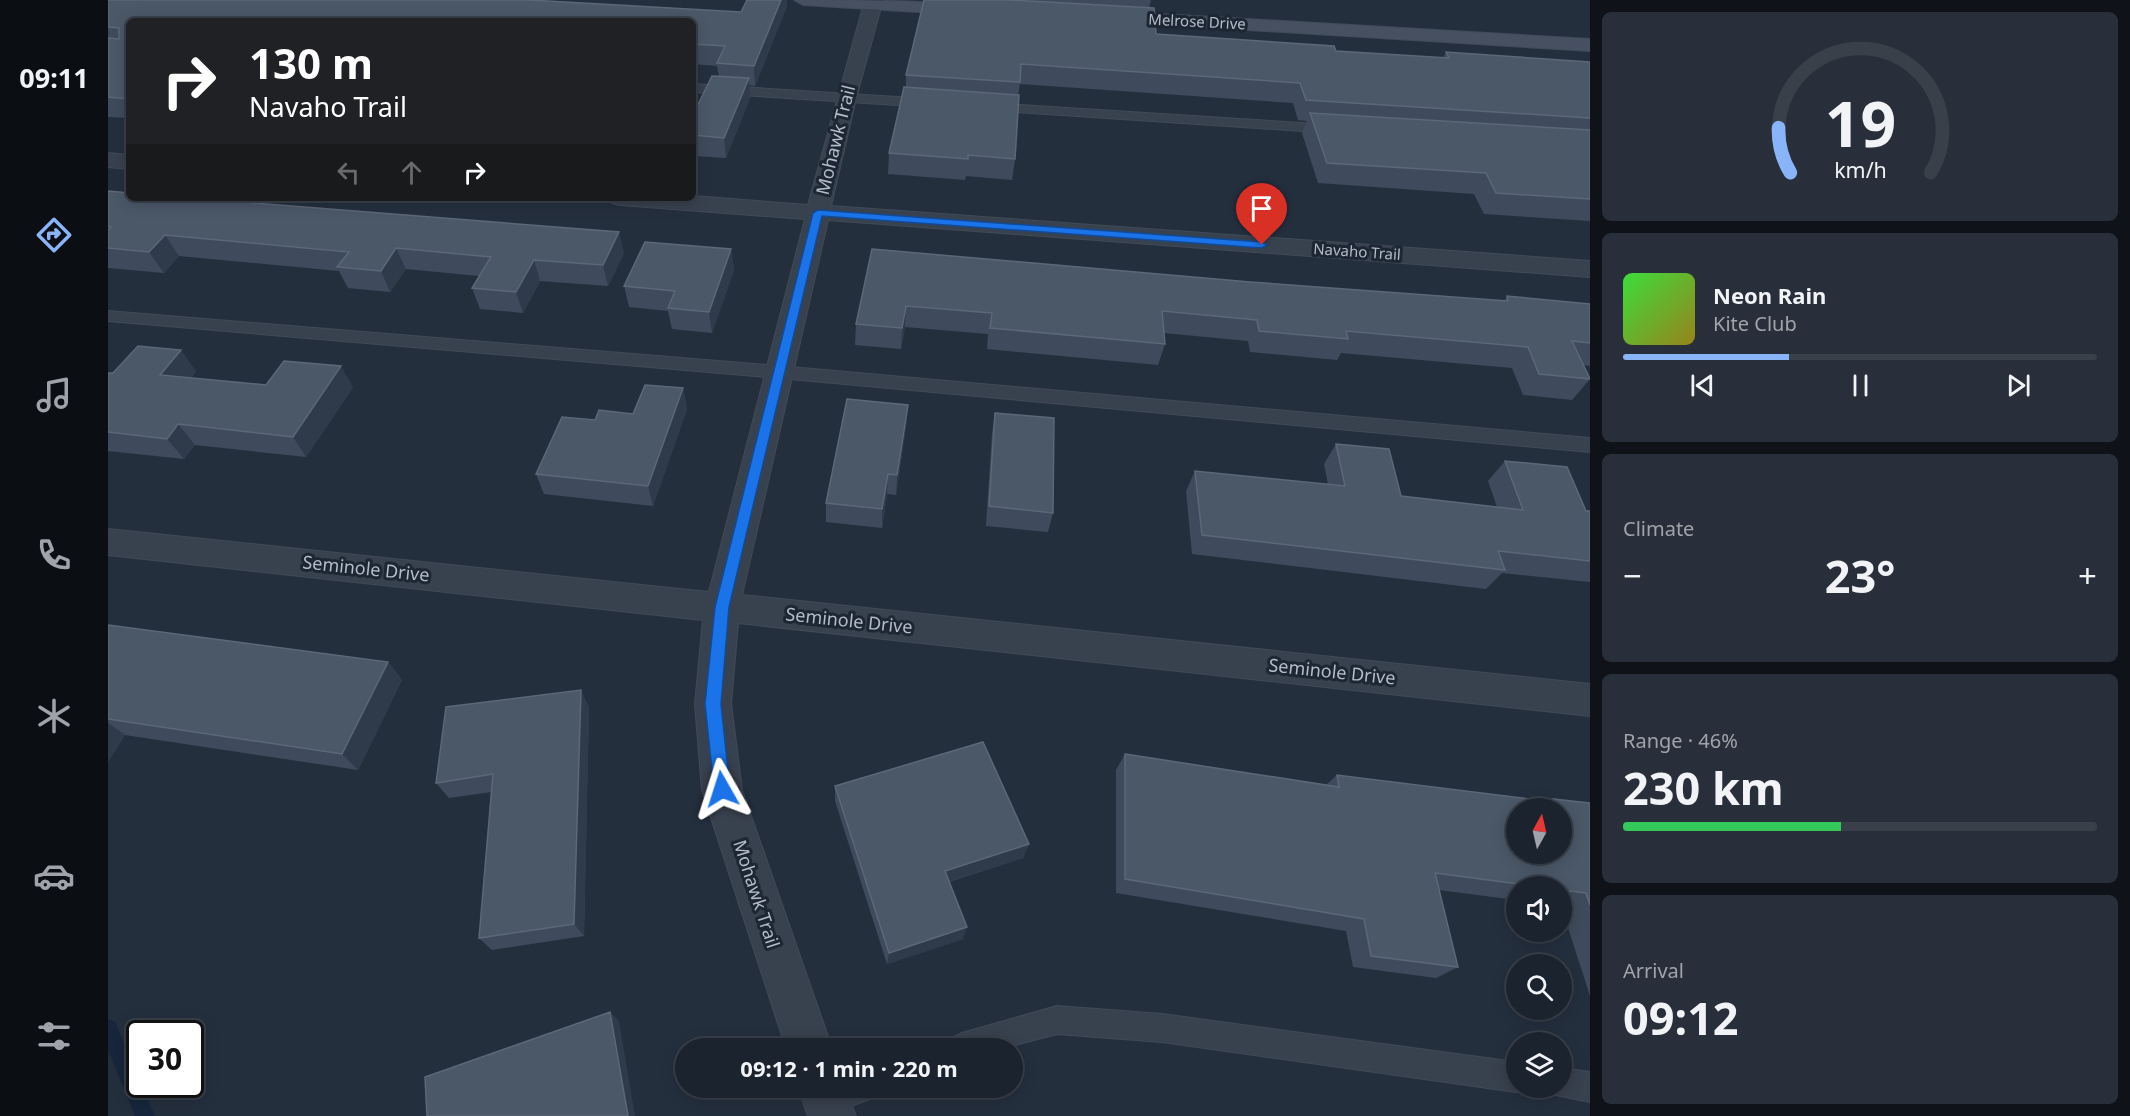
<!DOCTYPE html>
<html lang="en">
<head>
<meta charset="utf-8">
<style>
	:root { --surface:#1b232e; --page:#282f3a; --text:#f1f3f6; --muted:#a0a4aa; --line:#39404a; --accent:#8ab4f8 }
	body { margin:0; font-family:"Noto Sans",sans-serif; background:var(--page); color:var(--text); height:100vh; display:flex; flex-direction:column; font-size:22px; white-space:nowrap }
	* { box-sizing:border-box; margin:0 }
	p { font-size:20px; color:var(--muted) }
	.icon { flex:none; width:33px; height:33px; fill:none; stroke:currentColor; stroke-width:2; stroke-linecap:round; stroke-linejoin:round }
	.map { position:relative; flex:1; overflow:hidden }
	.side { display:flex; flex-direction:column; gap:12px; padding:12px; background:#0f1319; width:540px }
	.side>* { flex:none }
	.hud { position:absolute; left:18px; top:18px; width:570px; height:183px; border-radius:9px; box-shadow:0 3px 15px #0003,0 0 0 2px var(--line); background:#202124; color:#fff; overflow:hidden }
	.needle { width:39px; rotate:8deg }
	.buttons { position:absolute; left:1398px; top:798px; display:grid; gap:12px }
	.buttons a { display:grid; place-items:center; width:66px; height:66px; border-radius:50%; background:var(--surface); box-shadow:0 3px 15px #0003,0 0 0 2px var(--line); font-size:30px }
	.speed { position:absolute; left:18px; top:1020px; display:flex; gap:12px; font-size:30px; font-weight:700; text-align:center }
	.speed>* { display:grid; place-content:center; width:78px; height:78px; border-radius:50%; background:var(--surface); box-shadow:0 3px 15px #0003,0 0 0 2px var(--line); line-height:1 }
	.speed .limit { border:3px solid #111; border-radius:9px; background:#fff; color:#111 }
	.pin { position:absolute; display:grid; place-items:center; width:51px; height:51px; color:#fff; margin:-62px -26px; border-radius:50% 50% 50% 0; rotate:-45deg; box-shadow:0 0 6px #0007 }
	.pin .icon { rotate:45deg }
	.me { position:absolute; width:66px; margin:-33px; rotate:354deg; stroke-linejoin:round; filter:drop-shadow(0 0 4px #0008) }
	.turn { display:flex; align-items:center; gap:21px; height:126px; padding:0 24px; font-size:27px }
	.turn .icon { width:78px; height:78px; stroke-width:2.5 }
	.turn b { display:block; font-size:42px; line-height:51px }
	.lanes { display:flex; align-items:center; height:57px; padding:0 24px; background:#0003; justify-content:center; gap:30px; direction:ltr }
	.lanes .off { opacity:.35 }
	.big { font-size:45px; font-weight:700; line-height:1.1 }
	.side .tile { flex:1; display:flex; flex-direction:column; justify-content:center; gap:9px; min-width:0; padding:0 21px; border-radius:9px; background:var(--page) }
	.side .dial { align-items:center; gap:0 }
	.dial svg { height:156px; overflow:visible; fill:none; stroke:var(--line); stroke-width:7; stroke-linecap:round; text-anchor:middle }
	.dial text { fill:var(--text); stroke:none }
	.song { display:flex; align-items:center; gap:18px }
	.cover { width:72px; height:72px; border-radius:9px; background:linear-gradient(135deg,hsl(120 70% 55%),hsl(50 70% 35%)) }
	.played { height:6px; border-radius:3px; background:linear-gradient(90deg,var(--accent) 35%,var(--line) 35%) }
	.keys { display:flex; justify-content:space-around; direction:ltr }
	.heat { display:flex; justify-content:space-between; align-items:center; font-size:33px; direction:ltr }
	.charge { height:9px; border-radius:4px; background:linear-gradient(90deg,#34c759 46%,var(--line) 0) }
	.trip { position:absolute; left:567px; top:1038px; width:348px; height:60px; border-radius:30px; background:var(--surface); box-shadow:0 3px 15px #0003,0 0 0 2px var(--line); font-weight:700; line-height:60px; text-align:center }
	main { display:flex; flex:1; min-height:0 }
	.tab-bar { display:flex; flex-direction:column; width:108px; justify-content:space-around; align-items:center; background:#0b0e12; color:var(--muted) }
	.tab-bar .icon { width:42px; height:42px }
	.tab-bar .selected { color:var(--accent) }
	.tab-bar b { font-size:27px; color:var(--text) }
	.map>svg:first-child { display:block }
</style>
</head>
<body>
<main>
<nav class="tab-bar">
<b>09:11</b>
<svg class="icon selected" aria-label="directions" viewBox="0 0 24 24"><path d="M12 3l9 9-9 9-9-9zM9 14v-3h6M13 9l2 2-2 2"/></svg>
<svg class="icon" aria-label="music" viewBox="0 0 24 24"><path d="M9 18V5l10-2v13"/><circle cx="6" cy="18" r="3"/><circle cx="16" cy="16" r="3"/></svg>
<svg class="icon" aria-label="phone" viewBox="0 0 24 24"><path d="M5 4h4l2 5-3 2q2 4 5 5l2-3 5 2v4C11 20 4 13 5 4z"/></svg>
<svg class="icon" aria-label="climate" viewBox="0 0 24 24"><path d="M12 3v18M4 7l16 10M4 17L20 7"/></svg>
<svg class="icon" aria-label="car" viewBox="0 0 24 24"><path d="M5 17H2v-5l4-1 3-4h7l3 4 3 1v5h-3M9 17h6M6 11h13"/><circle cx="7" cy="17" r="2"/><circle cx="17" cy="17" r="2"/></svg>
<svg class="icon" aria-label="filters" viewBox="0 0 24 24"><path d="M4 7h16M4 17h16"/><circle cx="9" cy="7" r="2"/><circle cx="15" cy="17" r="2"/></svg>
</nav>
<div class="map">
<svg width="1482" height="1116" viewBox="0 0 1482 1116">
	<rect width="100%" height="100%" fill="#242f3e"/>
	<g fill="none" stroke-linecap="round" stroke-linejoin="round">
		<path fill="#17263c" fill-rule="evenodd" d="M0,1019L7,1021L32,1084H33L47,1116H27L0,1050Z"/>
		<g stroke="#414a57" stroke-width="2">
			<g id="lane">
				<path d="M585,84L821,99L828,103L821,107L585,92Z"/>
				<path d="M882,103L1225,125L1232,129L1225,133L877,110L875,107Z"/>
				<path d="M0,311L671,366L1482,438V452L671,378L0,321Z"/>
				<path d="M949,1006L1054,1014L1408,1062V1088H1419L1408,1092L1054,1042L949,1034L896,1048H839L844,1038L854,1033Z"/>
				<path d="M1454,1068L1482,1072V1102L1443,1094L1441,1088H1454Z"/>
				<path d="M712,1088H766L762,1099L718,1115L707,1111L703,1100L707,1089Z"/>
			</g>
		</g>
		<g stroke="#414a57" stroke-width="2">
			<g id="street">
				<path d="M757,0H775L748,98L723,206L1482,261V277L720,220L634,595L1482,684V716L630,623L623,704L634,790L724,1048H678L594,790L587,704L595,620L0,555V529L601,592L697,219L512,205L504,203L500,198L585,196L700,205Z"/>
				<path d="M0,153L21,155V169L0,167Z"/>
				<path d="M690,1088H737L748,1116H700Z"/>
			</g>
		</g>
		<g stroke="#414a57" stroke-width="2">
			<g id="secondary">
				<path d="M686,0C710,0 861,0 869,9L860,15L695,5Z"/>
				<path d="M1002,11L1482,39V51L995,21L993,17L995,13Z"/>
			</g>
		</g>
		<use href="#lane" fill="#38414e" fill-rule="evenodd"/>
		<use href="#street" fill="#38414e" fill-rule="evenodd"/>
		<use href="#secondary" fill="#465061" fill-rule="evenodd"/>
	</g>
	<g fill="#3f4b5c">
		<path d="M0,0L633,12L639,0H679V6L647,86L641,85L642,98L618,158L585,156V115L611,76L609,66L585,64V21H21V118L0,117Z"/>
		<path d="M816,0H1043L1041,8L1048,34L1228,51L1335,58L1338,52L1482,62V221L1376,214L1366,194L1210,183L1194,133L1199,121L1190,120L1185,103L912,84L910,95L907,159L904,180L858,176L857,180L780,174L781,153L798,88V75Z"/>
		<path d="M0,191L516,253L500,286L432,281L415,313L372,309L364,288L371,276L298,269L282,292L240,288L231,271L71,256L56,273L0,268Z"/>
		<path d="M623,249L626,270L604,333L564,329L560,311L521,307L516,286Z"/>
		<path d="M764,249L1142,282L1396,301L1399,296L1482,304V366L1475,365L1482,379L1464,400L1415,395L1404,368L1233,353L1229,360L1142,352L1140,341L1056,333L1057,344L1050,365L879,349L880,334L797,327L793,349L747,345L748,324Z"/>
		<path d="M88,371L83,378L158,385L245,387L198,457L87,445L76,459L0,451V373Z"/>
		<path d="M575,388L579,409L545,506L436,494L428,474L487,420L525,414Z"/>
		<path d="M800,405L798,426L788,495L779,494L774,528L718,522V503Z"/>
		<path d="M887,413L945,513L940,532L878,526L884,433Z"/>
		<path d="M1228,444L1293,496L1389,507L1380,481L1397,461L1478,511H1482V582L1394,573L1378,589L1084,554L1078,491L1087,471L1220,484L1216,464Z"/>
		<path d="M0,625L280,662L294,680L250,770L17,735L0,762Z"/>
		<path d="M481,707L476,936L384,950L371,938L383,792L341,798L328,783Z"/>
		<path d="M1017,754L1218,785L1229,775L1441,802L1445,799L1482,803V996L1454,909V886H1408V900L1331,890L1350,967L1328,978L1245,967L1238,931L1008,893V770Z"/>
		<path d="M727,786L921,844L915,858L841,882L855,939L779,964L727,801Z"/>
	</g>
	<g fill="#2f3b4b">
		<path d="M673,0H679V6L647,86L646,66Z"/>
		<path d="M641,78L642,98L618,158L616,138Z"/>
		<path d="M511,232L516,253L500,286L495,265Z"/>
		<path d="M57,235L71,256L56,273L41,252Z"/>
		<path d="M288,248L298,269L282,292L273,271Z"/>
		<path d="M623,249L626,270L604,333L601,312Z"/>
		<path d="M426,260L432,281L415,313L408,292Z"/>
		<path d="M798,306L797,327L793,349L794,328Z"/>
		<path d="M73,350L88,371L68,395L52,375Z"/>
		<path d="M233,366L245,387L198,457L185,437Z"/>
		<path d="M575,388L579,409L545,506L540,486Z"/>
		<path d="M800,405L798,426L788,495L789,475Z"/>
		<path d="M70,424L87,445L76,459L59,439Z"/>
		<path d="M780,474L779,494L774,528V509Z"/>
		<path d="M280,662L294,680L250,770L234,754Z"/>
		<path d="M473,690L481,707L476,936L466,924Z"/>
		<path d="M0,723L17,735L0,762Z"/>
		<path d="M921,844L915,858L833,884L837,871Z"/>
		<path d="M859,927L855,939L779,964L781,953Z"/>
		<path d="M502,1012L511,1021L527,1116H520Z"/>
	</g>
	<g fill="#4b5868" stroke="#5c6777" stroke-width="1.5" fill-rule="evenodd">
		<path d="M0,0H422L633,12L639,0H673L646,66L609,63L617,46L585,44V21H21V99L0,97V38L11,39V28L0,27Z"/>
		<path d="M816,0H903L1046,8L1048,34L1226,46L1228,51L1341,58L1338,52L1482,62V118L1198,100L1192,83L913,64L912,82L798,75Z"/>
		<path d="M604,76L641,78L616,138L585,135V115Z"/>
		<path d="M796,87L911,95L907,159L860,155V159L781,153Z"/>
		<path d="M1202,113L1482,130V199L1388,193L1378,173L1219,163Z"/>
		<path d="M0,191L21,193V198H84L511,232L495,265L426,260L408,292L364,288L383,257L288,248L273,271L229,267L241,252L57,235L41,252L0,248V230L3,227L0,226Z"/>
		<path d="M537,242L623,249L601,312L560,308L567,291L516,286Z"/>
		<path d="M764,249L1142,282L1400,301L1399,296L1482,304V343L1464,341L1482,379L1431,374L1420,347L1238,331L1240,339L1151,331L1149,320L1054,311L1057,344L882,328L884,313L798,306L794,328L748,324Z"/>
		<path d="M30,346L73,350L52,375L158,385L176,361L233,366L185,437L70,424L59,439L0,432V373H5Z"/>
		<path d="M537,385L575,388L540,486L428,474L454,417L487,420L491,410L525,414Z"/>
		<path d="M739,399L800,405L789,475L780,474L774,509L718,503Z"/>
		<path d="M887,413L946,418L945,513L881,506Z"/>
		<path d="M1228,444L1281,449L1293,496L1415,510L1397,461L1459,467L1478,511H1482V561L1390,551L1397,570L1094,535L1087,471L1237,486Z"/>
		<path d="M0,625L280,662L234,754L0,719Z"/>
		<path d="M473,690L466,924L371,938L385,774L328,783L338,707Z"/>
		<path d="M875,742L921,844L837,871L859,927L781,953L727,786Z"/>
		<path d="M1017,754L1231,787L1229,775L1447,802L1445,799L1482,803V905L1478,893L1454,890V886H1426L1327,873L1350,967L1263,956L1256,919L1017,879ZM1408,808H1454V854H1408Z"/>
		<path d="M502,1012L520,1116H319L317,1077Z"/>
	</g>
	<path fill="#1a73e8" stroke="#114b97" stroke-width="1.5" d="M710,210L1154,242L1159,245L1154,248L714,216L621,607L613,704L622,789L620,795L614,797L608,795L606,789L597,704L607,607L705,213Z"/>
	<g text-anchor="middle" stroke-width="6" stroke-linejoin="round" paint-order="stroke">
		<g font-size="15" fill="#b4bcc9" stroke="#1d2633">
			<text transform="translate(1089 22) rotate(3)" y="5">Melrose Drive</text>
			<text transform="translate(1249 252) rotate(4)" y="5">Navaho Trail</text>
		</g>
		<g font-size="18" fill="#b4bcc9" stroke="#1d2633">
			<text transform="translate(728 140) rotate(-76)" y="6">Mohawk Trail</text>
			<text transform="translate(258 569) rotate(6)" y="6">Seminole Drive</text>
			<text transform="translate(741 621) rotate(6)" y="6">Seminole Drive</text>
			<text transform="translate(1224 672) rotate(6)" y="6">Seminole Drive</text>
			<text transform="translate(648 894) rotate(72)" y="6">Mohawk Trail</text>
		</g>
	</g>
</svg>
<div class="buttons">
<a><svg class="needle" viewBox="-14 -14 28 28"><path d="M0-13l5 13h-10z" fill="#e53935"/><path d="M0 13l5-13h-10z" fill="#a0a4aa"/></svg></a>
<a><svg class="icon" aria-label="sound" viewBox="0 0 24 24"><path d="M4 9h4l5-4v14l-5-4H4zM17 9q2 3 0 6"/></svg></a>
<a><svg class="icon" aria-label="search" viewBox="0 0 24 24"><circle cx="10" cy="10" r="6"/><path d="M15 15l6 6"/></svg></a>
<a><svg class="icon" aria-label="layers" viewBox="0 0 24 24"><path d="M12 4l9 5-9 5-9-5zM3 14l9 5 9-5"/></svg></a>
</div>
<div class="speed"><div class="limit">30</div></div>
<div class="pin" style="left:1154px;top:245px;background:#d93025"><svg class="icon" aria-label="arrive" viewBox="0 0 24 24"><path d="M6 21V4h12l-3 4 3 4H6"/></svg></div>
<svg class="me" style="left:614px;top:789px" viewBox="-20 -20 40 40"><path d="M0-17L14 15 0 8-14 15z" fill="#1a73e8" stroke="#fff" stroke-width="4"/></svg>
<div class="trip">09:12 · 1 min · 220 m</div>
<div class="hud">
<div class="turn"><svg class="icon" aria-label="right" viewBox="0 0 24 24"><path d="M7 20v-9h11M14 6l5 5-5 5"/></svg><div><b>130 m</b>Navaho Trail</div></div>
<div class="lanes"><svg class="icon off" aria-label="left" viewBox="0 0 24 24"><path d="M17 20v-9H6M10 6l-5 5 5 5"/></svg><svg class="icon off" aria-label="ahead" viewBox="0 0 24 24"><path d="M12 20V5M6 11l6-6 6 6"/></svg><svg class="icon" aria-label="right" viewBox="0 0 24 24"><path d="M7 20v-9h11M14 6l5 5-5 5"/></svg></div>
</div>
</div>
<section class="side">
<div class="tile dial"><svg viewBox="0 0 100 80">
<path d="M14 69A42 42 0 1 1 86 69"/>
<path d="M14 69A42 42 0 0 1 8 46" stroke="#8ab4f8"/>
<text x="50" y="56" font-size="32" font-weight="700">19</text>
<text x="50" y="72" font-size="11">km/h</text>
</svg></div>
<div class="tile">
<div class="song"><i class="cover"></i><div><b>Neon Rain</b><p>Kite Club</p></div></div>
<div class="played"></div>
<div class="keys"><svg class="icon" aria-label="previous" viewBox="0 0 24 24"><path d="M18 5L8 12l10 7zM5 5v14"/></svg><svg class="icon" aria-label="pause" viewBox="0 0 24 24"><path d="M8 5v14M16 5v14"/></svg><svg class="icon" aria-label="next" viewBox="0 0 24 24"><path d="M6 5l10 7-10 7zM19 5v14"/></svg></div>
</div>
<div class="tile"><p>Climate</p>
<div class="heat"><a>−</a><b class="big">23°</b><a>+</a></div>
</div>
<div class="tile"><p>Range · 46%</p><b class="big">230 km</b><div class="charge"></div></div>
<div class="tile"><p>Arrival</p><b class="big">09:12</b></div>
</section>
</main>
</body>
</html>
